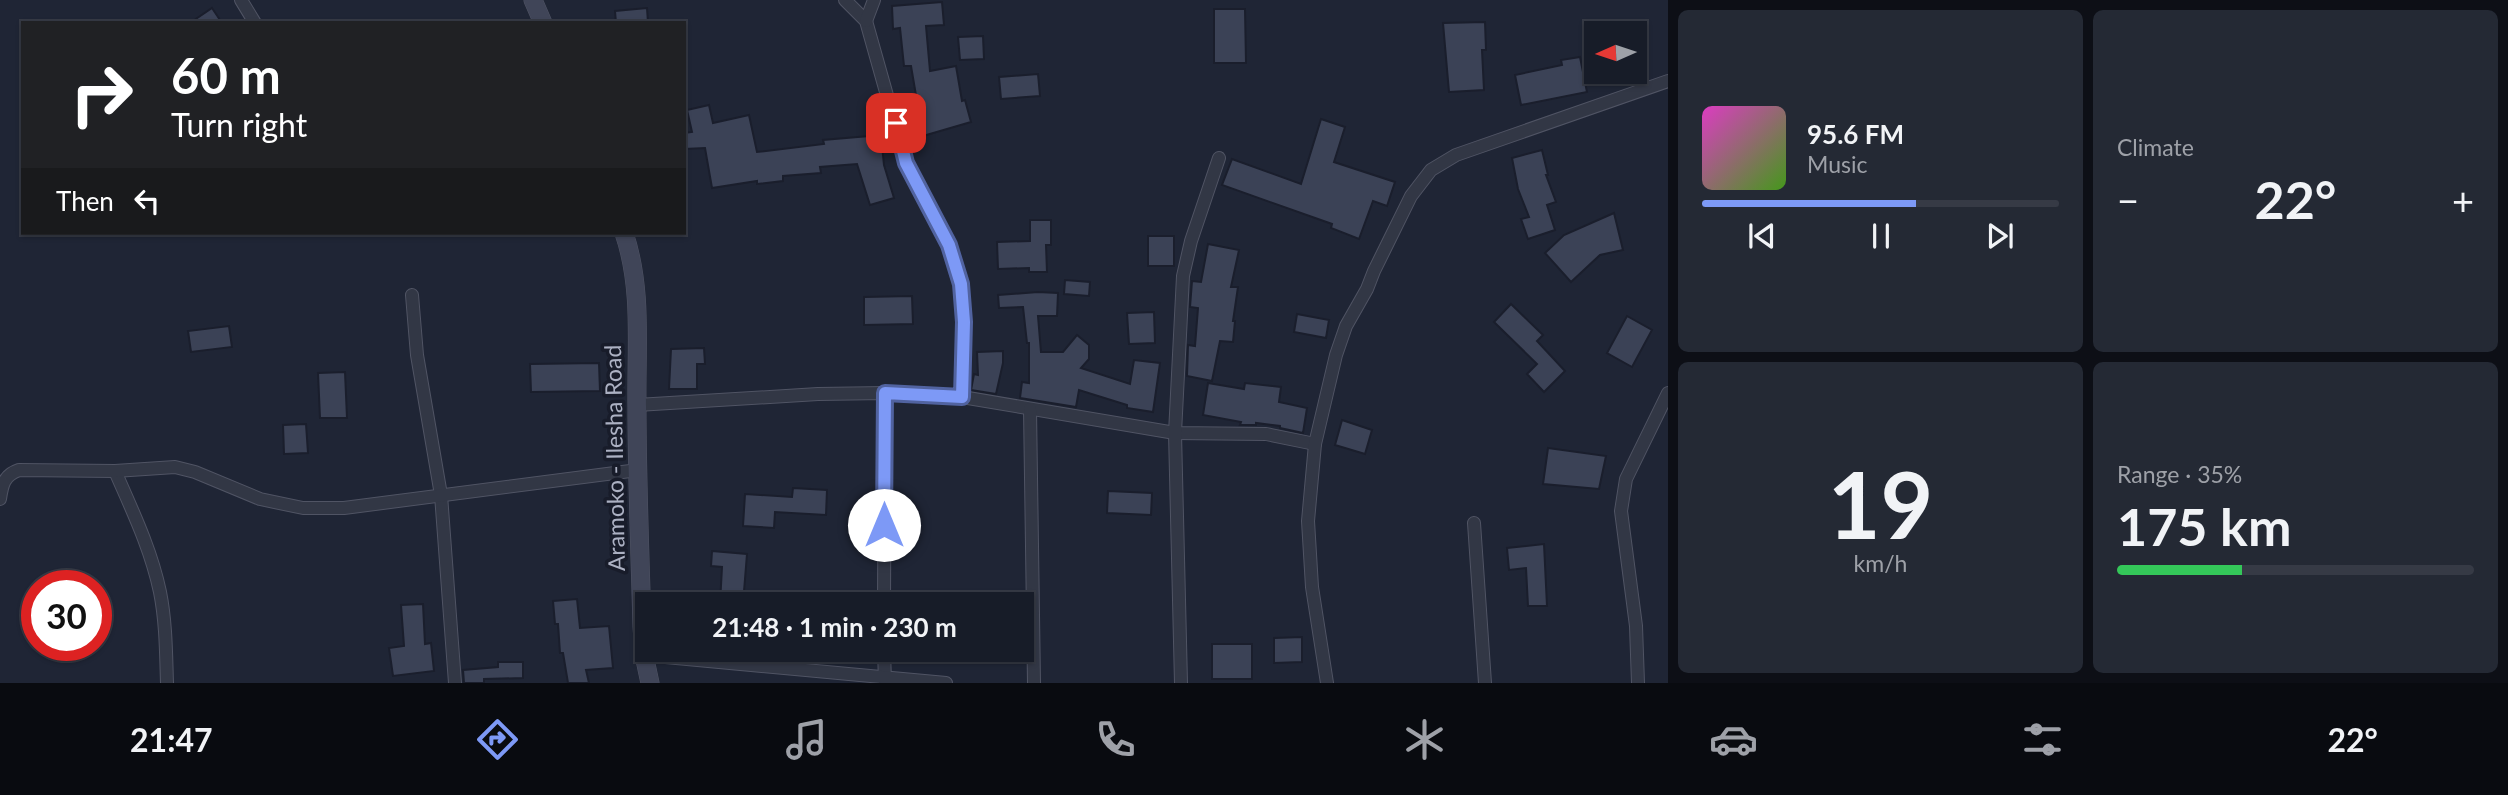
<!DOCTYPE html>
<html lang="en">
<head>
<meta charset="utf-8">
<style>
	:root { --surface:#171c28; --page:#242934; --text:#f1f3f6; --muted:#9ea1a8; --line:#363a45; --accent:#7d99f6 }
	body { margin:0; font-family:Lato,sans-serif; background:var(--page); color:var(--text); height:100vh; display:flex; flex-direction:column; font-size:26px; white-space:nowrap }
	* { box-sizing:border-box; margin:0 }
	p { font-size:23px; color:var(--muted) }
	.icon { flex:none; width:38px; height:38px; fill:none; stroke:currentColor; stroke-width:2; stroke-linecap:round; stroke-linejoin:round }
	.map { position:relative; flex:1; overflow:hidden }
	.drawer { display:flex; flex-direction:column; gap:10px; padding:10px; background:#0d0f16; width:840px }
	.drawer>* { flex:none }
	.guide { position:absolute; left:21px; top:21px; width:665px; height:214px; border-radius:0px; box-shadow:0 2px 5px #0004,0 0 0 2px var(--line); background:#202124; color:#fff; overflow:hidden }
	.needle { width:46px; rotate:267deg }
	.fabs { position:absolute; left:1584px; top:21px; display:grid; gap:14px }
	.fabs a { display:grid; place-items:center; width:63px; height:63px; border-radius:0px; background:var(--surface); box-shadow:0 2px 5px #0004,0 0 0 2px var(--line); font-size:35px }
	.speed { position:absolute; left:21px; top:570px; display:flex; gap:14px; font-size:35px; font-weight:700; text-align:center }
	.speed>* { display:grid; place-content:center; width:91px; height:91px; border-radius:50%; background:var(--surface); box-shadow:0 2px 5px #0004,0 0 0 2px var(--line); line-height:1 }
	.speed .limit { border:10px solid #d22; background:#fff; color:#111 }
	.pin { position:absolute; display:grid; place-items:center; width:60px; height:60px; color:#fff; margin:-30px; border-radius:14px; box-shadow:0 4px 10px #0006 }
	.me { position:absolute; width:77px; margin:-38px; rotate:0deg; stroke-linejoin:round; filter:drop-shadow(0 0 5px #0008) }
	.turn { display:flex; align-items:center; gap:24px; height:147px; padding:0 35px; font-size:32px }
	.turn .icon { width:91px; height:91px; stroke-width:2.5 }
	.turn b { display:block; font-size:49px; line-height:60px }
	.then { display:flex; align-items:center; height:66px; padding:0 35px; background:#0003; gap:14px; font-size:26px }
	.big { font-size:52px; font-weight:700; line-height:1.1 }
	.drawer .tile { flex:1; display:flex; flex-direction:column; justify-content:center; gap:10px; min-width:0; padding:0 24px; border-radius:10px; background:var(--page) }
	.drawer .dial { align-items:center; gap:0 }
	.dial b { font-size:91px; line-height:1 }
	.song { display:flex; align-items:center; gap:21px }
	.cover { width:84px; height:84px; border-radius:10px; background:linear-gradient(135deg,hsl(310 70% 55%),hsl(100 70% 35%)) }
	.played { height:7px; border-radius:4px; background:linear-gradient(90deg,var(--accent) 60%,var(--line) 60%) }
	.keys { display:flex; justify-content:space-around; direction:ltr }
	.heat { display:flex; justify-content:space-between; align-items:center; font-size:38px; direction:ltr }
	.charge { height:10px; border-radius:5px; background:linear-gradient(90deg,#34c759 35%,var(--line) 0) }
	.drawer .tiles { flex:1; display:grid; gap:10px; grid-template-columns:repeat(2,1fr) }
	.trip { position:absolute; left:635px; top:592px; width:399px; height:70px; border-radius:0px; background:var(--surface); box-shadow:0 2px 5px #0004,0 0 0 2px var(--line); font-weight:700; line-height:70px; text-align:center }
	.tab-bar { display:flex; height:112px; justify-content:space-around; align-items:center; background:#090b10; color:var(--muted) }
	.tab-bar .icon { width:49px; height:49px }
	.tab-bar .selected { color:var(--accent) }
	.tab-bar b { font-size:32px; color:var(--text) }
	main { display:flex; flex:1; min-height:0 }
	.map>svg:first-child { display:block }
</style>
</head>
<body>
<main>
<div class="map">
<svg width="1668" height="683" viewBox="0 0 1668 683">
	<rect width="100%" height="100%" fill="#1f2535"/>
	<g fill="#3b4256" stroke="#1a1e2c" stroke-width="2">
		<path d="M942,2L944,25L926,26L930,71L956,66L962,101L965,100L971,122L923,136L917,114L919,113L911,66H904L900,28L893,29L892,6Z"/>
		<path d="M212,8L222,23H190Z"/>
		<path d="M647,8L648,23H616L615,11Z"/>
		<path d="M1214,9H1245L1246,63H1214Z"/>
		<path d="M1485,22L1486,50H1482L1484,90L1449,92L1443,23Z"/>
		<path d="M983,36L984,59L960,60L958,37Z"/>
		<path d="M1580,57L1587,92L1521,105L1515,75L1562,65L1561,60Z"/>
		<path d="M1038,74L1040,96L1001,99L999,77Z"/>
		<path d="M709,105L713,123L749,115L757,152L824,144L823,140L881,135L884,165L894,198L870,205L857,164L820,167L821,173L783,176V181L757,184V181L712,188L705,148L684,149V133L692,132L687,110Z"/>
		<path d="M1321,119L1345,127L1334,162L1395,182L1387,206L1373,201L1359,239L1331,228L1332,224L1222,185L1232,159L1301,184Z"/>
		<path d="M1542,150L1548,175H1546L1556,202L1547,205L1555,230L1528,239L1521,219L1529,217L1518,189L1512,158Z"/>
		<path d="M1614,213L1623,250L1600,255L1571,282L1545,253L1564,235Z"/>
		<path d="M1030,220H1051V245H1046L1047,272H1029V268L998,269L997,242L1030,241Z"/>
		<rect x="1148" y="236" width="26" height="30"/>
		<path d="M1208,244L1239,250L1231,287H1238L1233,321H1235L1233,342L1220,341L1212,381L1187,376L1188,345L1195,346L1198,308L1190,307L1192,281L1201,282Z"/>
		<path d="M1065,280L1090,282L1089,296L1064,294Z"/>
		<path d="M1038,292L1058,293L1057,316H1038L1041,352H1063L1077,335L1089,345V359L1081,368L1130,384L1134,360L1160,363L1153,412L1127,408V405L1079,390L1076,407L1020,398L1022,382L1029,383V343H1027L1023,307L999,308L998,295Z"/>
		<path d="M912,296L913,324L864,325V297Z"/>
		<path d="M1511,304L1543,335L1537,341L1565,371L1544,392L1527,374L1537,364L1494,322Z"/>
		<path d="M1154,312L1155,343L1129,344L1127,313Z"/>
		<path d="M1297,314L1329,320L1326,338L1294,332Z"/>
		<path d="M1627,316L1652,330L1632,367L1607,353Z"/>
		<path d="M229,326L232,347L191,352L188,331Z"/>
		<path d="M704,348L705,364H697V389H669L671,349Z"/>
		<path d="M1003,351V363L996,394L971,390L974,374L978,375L977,352Z"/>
		<path d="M599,363L600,391L531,392L530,364Z"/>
		<path d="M345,372L347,418H320L318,373Z"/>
		<path d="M1208,383L1244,389L1245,383L1281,387L1279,402L1307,408L1303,433L1280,428V426L1256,423V425H1240L1241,422L1203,415Z"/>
		<path d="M1342,420L1372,430L1365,454L1335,445Z"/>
		<path d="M306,424L308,453L284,454L283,425Z"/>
		<path d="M1548,448L1606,456L1599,489L1543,484Z"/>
		<path d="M793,488L827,490L826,515L775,512L774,528L743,526L745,494L792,497Z"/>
		<path d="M1108,491L1152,493L1151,515L1107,513Z"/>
		<path d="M1544,544L1547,606H1528L1526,568L1509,570L1507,548Z"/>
		<path d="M712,551L747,554L743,604H720L722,567L711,566Z"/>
		<path d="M577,599L580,628L609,626L613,668L586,670L589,683H568L563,653H560L558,624H555L553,601Z"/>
		<path d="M423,604L425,644L431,643L434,671L393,676L389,648L404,646L401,605Z"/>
		<path d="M1302,637V662L1274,663V638Z"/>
		<rect x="1212" y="644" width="40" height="35"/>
		<path d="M498,662H523V678L484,679V683H464L463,670L498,667Z"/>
	</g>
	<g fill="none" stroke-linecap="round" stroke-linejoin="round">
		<g stroke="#505464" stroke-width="14">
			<g id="street">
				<path d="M241,0L255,23"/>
				<path d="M845,0L866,21L906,163L949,245L961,284L964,322L962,397"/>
				<path d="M866,21L874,0"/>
				<path d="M412,295L417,355L441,495L455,683"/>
				<path d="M637,405L818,394L885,393L962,397L1175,433L1266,434L1315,444"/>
				<path d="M1030,409L1034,683"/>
				<path d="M115,471C132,510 151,549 160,592C166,622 166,653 167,683"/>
				<path d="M0,499C2,485 4,475 19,470L115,471L175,467L195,472L260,499L303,508H344L638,470"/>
				<path d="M1474,523L1485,683"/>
				<path d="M884,604L885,393"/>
				<path d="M884,649L885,683"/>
				<path d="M644,655L946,683"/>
				<path d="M1181,683L1175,433L1183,276L1191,241L1219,158"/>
				<path d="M1327,683L1312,587L1308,521L1315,444L1336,355L1346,326L1367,289L1374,271L1411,196L1431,170L1456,155L1668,81"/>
				<path d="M1638,683L1636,626L1621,511L1626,479L1668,393"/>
			</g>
		</g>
		<g stroke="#505464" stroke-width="19">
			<g id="secondary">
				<path d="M533,0L543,23"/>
				<path d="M624,233C643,289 636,348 637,407C637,480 640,553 642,626L644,655L650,683"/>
			</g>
		</g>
		<use href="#street" stroke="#323745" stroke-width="12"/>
		<use href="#secondary" stroke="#404558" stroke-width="18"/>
	</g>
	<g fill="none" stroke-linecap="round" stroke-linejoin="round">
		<g stroke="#5163a0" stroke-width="18">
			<path id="route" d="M884,525L885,393L962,397L964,322L961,284L949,245L906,163L896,123"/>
		</g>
		<use href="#route" stroke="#7d99f6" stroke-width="12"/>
	</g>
	<g text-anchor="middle" stroke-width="7" stroke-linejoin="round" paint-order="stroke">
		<g font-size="23" fill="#acb1c3" stroke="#181c2a">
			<text transform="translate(615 458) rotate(-91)" y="8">Aramoko - Ilesha Road</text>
		</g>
	</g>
</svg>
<div class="fabs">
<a><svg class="needle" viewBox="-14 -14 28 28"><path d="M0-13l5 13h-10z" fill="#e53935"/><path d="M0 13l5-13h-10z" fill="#9ea1a8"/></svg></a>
</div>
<div class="speed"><div class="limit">30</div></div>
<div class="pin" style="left:896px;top:123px;background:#d93025"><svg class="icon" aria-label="arrive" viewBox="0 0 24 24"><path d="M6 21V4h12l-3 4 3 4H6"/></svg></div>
<svg class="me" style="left:884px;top:525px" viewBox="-20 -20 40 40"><circle r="19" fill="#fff"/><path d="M0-13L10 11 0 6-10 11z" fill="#7d99f6"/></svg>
<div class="trip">21:48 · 1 min · 230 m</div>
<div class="guide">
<div class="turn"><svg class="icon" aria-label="right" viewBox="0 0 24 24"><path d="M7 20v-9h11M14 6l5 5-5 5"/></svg><div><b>60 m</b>Turn right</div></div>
<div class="then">Then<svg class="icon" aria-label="left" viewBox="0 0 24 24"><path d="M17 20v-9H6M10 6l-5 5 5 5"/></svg></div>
</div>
</div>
<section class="drawer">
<div class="tiles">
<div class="tile">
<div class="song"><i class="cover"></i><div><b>95.6 FM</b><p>Music</p></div></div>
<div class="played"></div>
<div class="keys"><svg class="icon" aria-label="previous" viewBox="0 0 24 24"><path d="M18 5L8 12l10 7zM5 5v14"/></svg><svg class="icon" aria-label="pause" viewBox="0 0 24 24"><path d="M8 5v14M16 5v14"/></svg><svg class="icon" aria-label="next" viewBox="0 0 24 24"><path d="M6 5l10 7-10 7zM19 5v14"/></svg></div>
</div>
<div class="tile"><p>Climate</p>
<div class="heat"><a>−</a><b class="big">22°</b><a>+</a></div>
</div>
<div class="tile dial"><b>19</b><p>km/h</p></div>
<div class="tile"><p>Range · 35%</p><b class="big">175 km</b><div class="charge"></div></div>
</div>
</section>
</main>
<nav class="tab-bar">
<b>21:47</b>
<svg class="icon selected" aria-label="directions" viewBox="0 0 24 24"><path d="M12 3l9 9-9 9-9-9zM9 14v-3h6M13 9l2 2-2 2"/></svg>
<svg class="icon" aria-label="music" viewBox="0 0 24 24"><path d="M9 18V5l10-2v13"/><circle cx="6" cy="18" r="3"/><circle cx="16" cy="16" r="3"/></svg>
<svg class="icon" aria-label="phone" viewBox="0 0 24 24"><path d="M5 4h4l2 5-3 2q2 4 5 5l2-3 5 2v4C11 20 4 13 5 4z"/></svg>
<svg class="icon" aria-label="climate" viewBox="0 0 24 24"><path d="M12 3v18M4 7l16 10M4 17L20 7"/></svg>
<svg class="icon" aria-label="car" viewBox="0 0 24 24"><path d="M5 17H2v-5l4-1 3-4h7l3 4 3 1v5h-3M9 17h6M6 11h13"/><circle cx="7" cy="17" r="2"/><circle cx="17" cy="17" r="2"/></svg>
<svg class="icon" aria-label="filters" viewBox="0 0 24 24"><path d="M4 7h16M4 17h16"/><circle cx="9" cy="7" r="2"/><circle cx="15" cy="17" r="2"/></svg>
<b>22°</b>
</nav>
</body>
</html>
